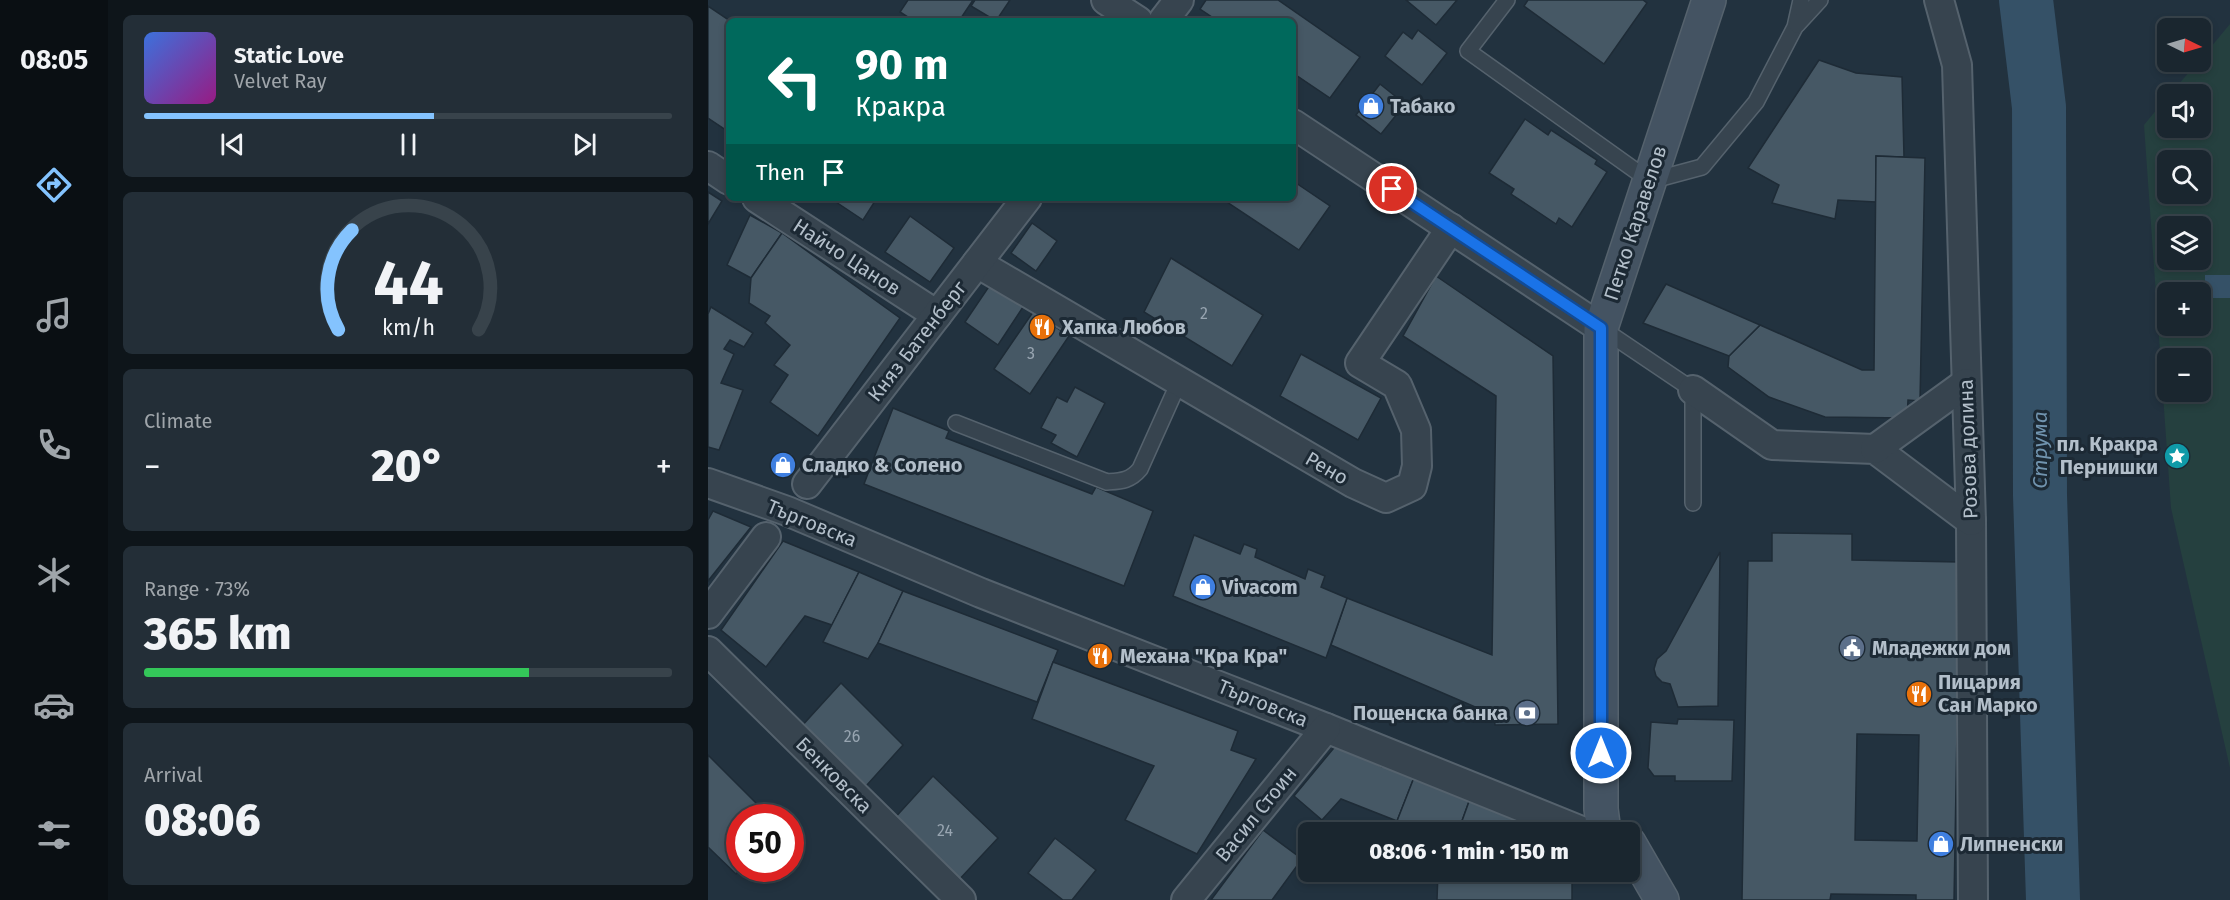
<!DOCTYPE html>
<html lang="en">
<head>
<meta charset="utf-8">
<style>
	:root { --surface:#1a262f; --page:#232e37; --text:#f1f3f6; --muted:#9fa5aa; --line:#38434b; --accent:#84c3fe }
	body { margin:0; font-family:"Fira Sans",sans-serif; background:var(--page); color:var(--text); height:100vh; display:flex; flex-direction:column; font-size:22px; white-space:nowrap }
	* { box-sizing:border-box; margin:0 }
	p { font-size:20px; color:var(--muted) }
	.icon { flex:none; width:33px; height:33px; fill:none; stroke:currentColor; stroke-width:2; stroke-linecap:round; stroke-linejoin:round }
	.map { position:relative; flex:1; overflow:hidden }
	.sheet { display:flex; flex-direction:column; gap:15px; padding:15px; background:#0e151a; width:600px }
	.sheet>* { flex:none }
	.hud { position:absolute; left:18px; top:18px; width:570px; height:183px; border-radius:9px; box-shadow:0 3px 9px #0003,0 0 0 2px var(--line); background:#00695c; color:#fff; overflow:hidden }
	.needle { width:39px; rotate:95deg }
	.buttons { position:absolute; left:1449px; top:18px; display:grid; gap:12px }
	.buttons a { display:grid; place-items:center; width:54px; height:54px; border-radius:9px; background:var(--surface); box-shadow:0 3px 9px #0003,0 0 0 2px var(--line); font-size:30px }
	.speed { position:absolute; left:18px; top:804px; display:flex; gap:12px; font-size:30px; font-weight:700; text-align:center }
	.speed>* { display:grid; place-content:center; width:78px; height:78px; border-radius:50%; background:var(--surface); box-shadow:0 3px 9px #0003,0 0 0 2px var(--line); line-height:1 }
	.speed .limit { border:9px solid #d22; background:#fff; color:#111 }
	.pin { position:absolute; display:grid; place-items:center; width:51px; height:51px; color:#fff; margin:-26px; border:3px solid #fff; border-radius:50%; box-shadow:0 2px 6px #0007 }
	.me { position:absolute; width:66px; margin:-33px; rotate:0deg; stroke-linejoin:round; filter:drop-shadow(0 0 4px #0008) }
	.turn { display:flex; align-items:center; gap:21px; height:126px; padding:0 30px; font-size:27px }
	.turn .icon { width:78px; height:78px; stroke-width:2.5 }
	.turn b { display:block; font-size:42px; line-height:51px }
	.then { display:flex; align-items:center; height:57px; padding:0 30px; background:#0003; gap:12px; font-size:22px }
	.big { font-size:45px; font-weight:800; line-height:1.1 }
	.sheet .widget { flex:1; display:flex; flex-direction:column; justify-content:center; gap:9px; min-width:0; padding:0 21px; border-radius:9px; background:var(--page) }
	.sheet .dial { align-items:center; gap:0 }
	.dial svg { height:156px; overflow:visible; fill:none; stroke:var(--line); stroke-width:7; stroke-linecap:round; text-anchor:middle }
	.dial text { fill:var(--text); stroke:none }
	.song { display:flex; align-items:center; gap:18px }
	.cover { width:72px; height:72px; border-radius:9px; background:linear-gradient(135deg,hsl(220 70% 55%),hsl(310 70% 35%)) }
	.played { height:6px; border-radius:3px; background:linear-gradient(90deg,var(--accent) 55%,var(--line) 55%) }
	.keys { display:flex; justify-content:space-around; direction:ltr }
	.heat { display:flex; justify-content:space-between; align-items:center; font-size:33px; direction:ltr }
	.charge { height:9px; border-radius:4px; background:linear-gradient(90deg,#34c759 73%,var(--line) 0) }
	.trip { position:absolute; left:590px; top:822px; width:342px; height:60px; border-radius:9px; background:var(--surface); box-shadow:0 3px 9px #0003,0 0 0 2px var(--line); font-weight:800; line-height:60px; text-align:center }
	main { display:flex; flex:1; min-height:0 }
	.tab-bar { display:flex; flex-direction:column; width:108px; justify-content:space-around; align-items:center; background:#0a0f13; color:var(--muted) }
	.tab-bar .icon { width:42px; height:42px }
	.tab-bar .selected { color:var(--accent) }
	.tab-bar b { font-size:27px; color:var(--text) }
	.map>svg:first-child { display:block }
</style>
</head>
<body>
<main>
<nav class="tab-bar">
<b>08:05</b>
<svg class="icon selected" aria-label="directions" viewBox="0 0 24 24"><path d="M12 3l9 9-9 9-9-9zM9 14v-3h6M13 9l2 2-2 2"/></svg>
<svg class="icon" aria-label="music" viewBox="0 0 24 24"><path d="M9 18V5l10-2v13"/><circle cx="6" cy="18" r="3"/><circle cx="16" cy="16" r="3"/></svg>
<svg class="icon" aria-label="phone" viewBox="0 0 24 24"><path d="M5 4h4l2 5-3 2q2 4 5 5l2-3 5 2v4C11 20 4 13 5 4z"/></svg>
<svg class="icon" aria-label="climate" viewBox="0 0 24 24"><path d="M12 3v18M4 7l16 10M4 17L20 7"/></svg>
<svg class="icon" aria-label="car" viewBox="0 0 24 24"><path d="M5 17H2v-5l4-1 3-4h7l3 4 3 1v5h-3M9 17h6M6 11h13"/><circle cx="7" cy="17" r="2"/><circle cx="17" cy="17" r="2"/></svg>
<svg class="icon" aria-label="filters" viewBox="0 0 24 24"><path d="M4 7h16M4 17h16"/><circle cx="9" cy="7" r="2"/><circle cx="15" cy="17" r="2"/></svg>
</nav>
<section class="sheet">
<div class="widget">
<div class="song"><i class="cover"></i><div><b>Static Love</b><p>Velvet Ray</p></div></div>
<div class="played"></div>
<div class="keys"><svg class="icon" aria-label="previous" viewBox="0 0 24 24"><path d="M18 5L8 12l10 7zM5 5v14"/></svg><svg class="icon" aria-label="pause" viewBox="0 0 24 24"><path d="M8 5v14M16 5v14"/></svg><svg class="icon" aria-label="next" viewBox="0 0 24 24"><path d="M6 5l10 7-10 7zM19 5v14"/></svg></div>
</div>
<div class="widget dial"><svg viewBox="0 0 100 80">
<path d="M14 69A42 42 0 1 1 86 69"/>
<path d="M14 69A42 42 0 0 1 21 18" stroke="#84c3fe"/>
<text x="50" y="56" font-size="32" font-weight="700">44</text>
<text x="50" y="72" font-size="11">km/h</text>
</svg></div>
<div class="widget"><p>Climate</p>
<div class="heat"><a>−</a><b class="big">20°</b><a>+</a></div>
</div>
<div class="widget"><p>Range · 73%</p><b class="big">365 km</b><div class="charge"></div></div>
<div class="widget"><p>Arrival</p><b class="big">08:06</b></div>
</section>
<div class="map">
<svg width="1522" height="900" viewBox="0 0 1522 900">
	<rect width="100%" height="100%" fill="#22323f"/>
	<path fill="#25403f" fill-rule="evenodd" d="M1522,24V768L1463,508L1436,125L1459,97L1460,128H1492V94H1462L1490,62H1492L1493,59ZM1460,160H1492V194H1460ZM1460,226H1492V260H1460ZM1460,292H1492V326H1460ZM1460,358H1492V392H1460Z"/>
	<rect fill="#355167" x="1497" y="275" width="25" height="23"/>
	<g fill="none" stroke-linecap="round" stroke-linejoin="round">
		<path stroke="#355167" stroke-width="54" d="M1318,0L1331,107L1332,495L1345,900"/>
	</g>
	<g fill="#465865" stroke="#1e2b36" stroke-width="1.5" fill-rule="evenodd">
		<path d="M200,0H265L251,21H206L192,12Z"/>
		<path d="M267,0H302L288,21L263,6Z"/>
		<path d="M498,0H570L652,57L622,98L585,73V21H510L492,9Z"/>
		<path d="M698,0H749L728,25Z"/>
		<path d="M820,0H935L939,3L896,64L816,6Z"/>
		<path d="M0,6L22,21L21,132L0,118Z"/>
		<path d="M710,30L739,53L714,85L677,56L695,32L704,39Z"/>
		<path d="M1111,60L1148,73L1194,77L1196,157L1168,156V202L1130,200L1127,219L1064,203L1071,185L1040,168Z"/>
		<path d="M672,84L697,104L673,134L648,115Z"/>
		<path d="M817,119L840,135L843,130L889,160L887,164L899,172L864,227L851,218L848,224L803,194L806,189L781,173Z"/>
		<path d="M1168,156L1217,158L1212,401L1200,400L1199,418L1117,417L1061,397L1020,367L1021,356L1052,325L1154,370H1166Z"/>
		<path d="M585,181L622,206L591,250L513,198H585Z"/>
		<path d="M0,192L14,201L0,224Z"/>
		<path d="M122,198H169L155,220Z"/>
		<path d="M42,215L74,233L43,278L19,265Z"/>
		<path d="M202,216L246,248L222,282L177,252Z"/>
		<path d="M324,223L349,241L328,271L303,253Z"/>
		<path d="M74,233L192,318L110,436L62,402L80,375L66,365L82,345L57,323L62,316L41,303L43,278Z"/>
		<path d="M463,258L555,315L524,366L436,312Z"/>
		<path d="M728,276L845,356L850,724L787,725L786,715L623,645L639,598L784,655L788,396L695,336Z"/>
		<path d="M284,282L317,304L290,345L257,322Z"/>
		<path d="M958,284L1052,325L1021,356L935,323Z"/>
		<path d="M3,307L45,333L36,347L22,340L16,349L26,354L13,383L35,390L11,450L0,447V314Z"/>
		<path d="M325,312L361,336L322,394L286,369Z"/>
		<path d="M593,354L673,398L650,440L572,396Z"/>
		<path d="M367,387L397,403L369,457L343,443L348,435L333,428L349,397L359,402Z"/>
		<path d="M185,408L241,431L238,438L384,494L388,487L445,511L416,586L156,484Z"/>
		<path d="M5,511L43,527L0,581V520Z"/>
		<path d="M1064,533L1144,534V560L1252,562L1246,900H1208V895L1123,894L1122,900H1034L1040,561H1064ZM1149,734L1211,735L1209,841L1147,840Z"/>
		<path d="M486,535L532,554L536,544L549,549L547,557L597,579L600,569L617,576L613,587L639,598L618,658L465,596Z"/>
		<path d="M75,541L151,572L124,625L97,616L58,667L13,630Z"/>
		<path d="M1012,552L1010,706L970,707L962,684L954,682L948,676L946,669L949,659L958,651Z"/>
		<path d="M151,572L195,591L170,643L160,659L115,642Z"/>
		<path d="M195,591L350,650L329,702L170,643Z"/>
		<path d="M345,662L530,731L523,750L548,759L489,854L417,820L446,766L324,719Z"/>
		<path d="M133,683L195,745L158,786L92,728Z"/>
		<path d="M970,719L1026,720L1024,781H967V776H946L940,768L943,722L969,724Z"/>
		<path d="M630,743L674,767L677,759L707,775L689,821L633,799L614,820L586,796Z"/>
		<path d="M0,755L63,818H32V868H33L28,874L0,847Z"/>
		<path d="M707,775L763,796L750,832H711L705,830L706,827L689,821Z"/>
		<path d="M225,776L290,838L248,883L184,821Z"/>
		<path d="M763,796L823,817L818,832H750Z"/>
		<path d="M555,830L594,859L564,900H503Z"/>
		<path d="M347,838L388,870L364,900H355L320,873Z"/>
		<path d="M730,872H864V900H729Z"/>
	</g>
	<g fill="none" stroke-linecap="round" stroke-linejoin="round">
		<g stroke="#55626d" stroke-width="18">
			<g id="lane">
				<path d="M799,0L760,51L942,181L994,167L1048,102L1087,27L1093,0"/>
				<path d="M1089,25L1112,0"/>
				<path d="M893,328L985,390V503"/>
				<path d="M248,423L399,482C413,481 422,481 432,469L471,382"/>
			</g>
		</g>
		<g stroke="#55626d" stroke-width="32">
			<g id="street">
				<path d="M398,0L430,21"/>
				<path d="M1231,0L1249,65L1263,521L1265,900"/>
				<path d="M455,21L471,0"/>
				<path d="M585,124L893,328"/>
				<path d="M0,166L21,180"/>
				<path d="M49,198L229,315"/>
				<path d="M269,263L645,483L678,498L704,486L709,466L708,430L689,385L652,363L743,228"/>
				<path d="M985,390L1064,445L1167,449L1263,521"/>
				<path d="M1167,449L1258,383"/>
				<path d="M0,483L79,511L273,593L618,728L876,832"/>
				<path d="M99,484L319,198"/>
				<path d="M0,614L58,537"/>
				<path d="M0,651L253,900"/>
				<path d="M478,900L618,728"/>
			</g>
		</g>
		<g stroke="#55626d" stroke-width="36">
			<g id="secondary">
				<path d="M896,832L893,809V328L1001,0"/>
				<path d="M921,843L954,900"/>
			</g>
		</g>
		<use href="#lane" stroke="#37444f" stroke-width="15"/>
		<use href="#street" stroke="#37444f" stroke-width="28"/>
		<use href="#secondary" stroke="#445362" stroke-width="33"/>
	</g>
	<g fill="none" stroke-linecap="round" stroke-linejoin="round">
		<g stroke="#114b97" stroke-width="15">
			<path id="route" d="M684,189L893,328V753"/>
		</g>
		<use href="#route" stroke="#1a73e8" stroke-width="10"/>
	</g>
	<defs>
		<g id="shop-disc" transform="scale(1.35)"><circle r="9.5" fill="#3f7fe0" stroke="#1c2934"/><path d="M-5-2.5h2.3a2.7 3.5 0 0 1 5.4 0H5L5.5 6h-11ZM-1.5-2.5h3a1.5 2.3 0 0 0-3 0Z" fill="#fff"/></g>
		<g id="restaurant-disc" transform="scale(1.35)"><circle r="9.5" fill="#e8710a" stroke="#1c2934"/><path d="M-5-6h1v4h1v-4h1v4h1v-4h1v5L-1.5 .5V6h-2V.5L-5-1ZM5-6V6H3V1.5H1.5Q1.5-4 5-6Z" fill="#fff"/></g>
		<g id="sight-disc" transform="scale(1.35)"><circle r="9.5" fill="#0f9aa8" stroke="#1c2934"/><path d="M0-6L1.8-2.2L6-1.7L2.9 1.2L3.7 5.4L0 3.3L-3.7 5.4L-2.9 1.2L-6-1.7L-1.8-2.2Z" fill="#fff"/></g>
		<g id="civic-disc" transform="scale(1.35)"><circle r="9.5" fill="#5c6f8a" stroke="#1c2934"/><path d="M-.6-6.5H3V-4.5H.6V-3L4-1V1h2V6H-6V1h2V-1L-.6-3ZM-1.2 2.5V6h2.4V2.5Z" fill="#fff"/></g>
		<g id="bank-disc" transform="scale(1.35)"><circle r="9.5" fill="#5c6f8a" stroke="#1c2934"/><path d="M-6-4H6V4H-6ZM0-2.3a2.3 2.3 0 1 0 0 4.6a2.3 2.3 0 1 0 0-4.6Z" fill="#fff"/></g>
	</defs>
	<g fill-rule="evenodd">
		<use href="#shop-disc" x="663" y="106"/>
		<use href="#restaurant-disc" x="334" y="327"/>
		<use href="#sight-disc" x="1469" y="456"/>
		<use href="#shop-disc" x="75" y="465"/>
		<use href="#shop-disc" x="495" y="587"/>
		<use href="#civic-disc" x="1144" y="648"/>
		<use href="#restaurant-disc" x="392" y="656"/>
		<use href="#restaurant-disc" x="1211" y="694"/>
		<use href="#bank-disc" x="819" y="713"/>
		<use href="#shop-disc" x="1233" y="844"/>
	</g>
	<g text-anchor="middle" stroke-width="6" stroke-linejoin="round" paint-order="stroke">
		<g font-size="16" fill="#98a5b1">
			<text x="496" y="319">2</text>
			<text x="323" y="359">3</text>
			<text x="144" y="742">26</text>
			<text x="237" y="836">24</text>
		</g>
		<g font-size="20" font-weight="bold" fill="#b3bfca" stroke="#1c2934" text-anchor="start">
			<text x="682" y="113">Табако</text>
			<text x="354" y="334">Хапка Любов</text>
			<text x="1450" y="451" text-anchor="end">пл. Кракра<tspan x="1450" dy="23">Пернишки</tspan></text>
			<text x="94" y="472">Сладко &amp; Солено</text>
			<text x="514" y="594">Vivacom</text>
			<text x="1164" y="655">Младежки дом</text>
			<text x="412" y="663">Механа "Кра Кра"</text>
			<text x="1230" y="689">Пицария<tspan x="1230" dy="23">Сан Марко</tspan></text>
			<text x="800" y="720" text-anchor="end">Пощенска банка</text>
			<text x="1252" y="851">Липненски</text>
		</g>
		<g font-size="20" fill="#b3bfca" stroke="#1c2934">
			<text transform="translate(927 223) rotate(-72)" y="7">Петко Каравелов</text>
			<text transform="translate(139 257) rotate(33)" y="7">Найчо Цанов</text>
			<text transform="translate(209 341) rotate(-52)" y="7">Княз Батенберг</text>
			<text transform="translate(1260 449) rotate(-92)" y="7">Розова долина</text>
			<text transform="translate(619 468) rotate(30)" y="7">Рено</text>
			<text transform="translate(104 523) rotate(22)" y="7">Търговска</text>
			<text transform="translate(555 703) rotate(22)" y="7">Търговска</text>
			<text transform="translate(126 775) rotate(45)" y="7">Бенковска</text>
			<text transform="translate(548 814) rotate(-51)" y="7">Васил Стоин</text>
		</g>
		<g font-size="21" font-style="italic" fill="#7194af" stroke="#1c2934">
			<text transform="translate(1332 450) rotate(-90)" y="7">Струма</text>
		</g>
	</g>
</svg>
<div class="buttons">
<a><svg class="needle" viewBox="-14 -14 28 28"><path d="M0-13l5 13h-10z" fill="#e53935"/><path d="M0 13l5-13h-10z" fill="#9fa5aa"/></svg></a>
<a><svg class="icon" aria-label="sound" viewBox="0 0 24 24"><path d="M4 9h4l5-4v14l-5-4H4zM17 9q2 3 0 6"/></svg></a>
<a><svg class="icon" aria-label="search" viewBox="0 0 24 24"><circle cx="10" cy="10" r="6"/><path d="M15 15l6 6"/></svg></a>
<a><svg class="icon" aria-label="layers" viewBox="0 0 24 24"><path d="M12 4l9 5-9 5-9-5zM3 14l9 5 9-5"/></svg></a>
<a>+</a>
<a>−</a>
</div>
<div class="speed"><div class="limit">50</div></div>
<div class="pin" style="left:684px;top:189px;background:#d93025"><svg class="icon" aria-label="arrive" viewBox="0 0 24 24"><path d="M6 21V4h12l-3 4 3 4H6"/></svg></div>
<svg class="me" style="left:893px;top:753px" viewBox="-20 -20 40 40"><circle r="17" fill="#1a73e8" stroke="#fff" stroke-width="3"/><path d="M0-11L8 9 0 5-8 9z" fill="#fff"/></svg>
<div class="trip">08:06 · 1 min · 150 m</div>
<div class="hud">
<div class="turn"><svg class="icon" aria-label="left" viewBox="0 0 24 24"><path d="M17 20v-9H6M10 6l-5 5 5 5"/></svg><div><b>90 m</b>Кракра</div></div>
<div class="then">Then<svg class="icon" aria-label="arrive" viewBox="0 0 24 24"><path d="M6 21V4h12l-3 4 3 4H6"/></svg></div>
</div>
</div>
</main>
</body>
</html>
